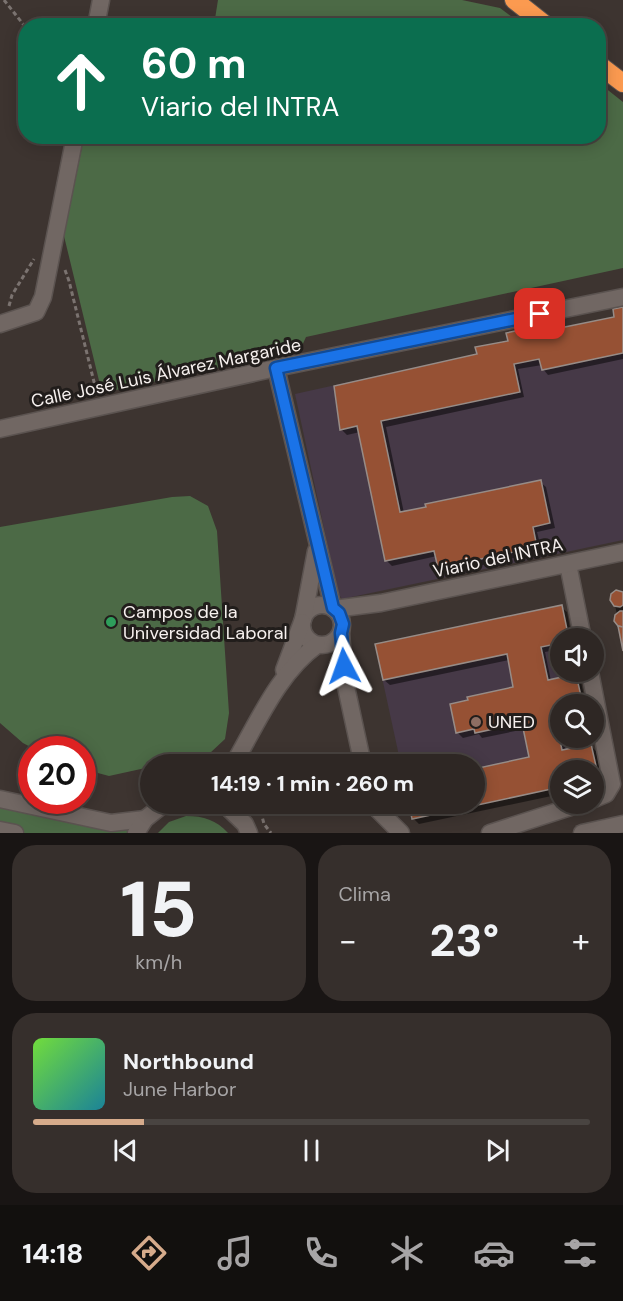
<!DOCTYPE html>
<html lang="es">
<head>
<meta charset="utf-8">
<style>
	:root { --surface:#2e2724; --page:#362f2c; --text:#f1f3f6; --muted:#a7a5a6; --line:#494441; --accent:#d6ab8b }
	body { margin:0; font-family:"DM Sans",sans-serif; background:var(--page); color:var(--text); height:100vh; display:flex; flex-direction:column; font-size:22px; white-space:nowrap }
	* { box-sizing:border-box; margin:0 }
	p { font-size:20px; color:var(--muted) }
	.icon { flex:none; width:33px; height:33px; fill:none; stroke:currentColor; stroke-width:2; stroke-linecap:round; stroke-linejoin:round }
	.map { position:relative; height:833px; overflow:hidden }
	.panel { display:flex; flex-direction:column; gap:12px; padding:12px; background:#191514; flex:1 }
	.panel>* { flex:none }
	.banner { position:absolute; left:18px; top:18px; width:588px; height:126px; border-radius:24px; box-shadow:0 3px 15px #0003,0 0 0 2px var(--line); background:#0b6e4f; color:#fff; overflow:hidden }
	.tools { position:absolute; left:550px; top:628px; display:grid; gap:12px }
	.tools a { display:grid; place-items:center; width:54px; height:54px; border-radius:50%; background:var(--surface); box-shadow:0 3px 15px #0003,0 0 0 2px var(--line); font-size:30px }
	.speed { position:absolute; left:18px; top:736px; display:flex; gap:12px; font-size:30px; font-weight:700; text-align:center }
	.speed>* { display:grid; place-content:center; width:78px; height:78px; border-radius:50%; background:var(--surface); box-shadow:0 3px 15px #0003,0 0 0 2px var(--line); line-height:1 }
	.speed .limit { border:9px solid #d22; background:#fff; color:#111 }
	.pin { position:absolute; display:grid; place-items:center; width:51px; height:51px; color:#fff; margin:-26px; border-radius:12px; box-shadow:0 3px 9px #0006 }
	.me { position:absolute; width:66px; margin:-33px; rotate:356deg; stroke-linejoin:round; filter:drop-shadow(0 0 4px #0008) }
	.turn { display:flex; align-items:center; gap:21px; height:126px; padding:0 24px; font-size:27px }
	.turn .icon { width:78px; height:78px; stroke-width:2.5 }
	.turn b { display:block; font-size:42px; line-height:51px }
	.big { font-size:45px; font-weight:700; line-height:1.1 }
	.panel .widget { flex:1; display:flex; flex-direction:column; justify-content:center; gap:9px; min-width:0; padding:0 21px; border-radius:24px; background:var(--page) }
	.panel .dial { align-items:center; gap:0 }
	.dial b { font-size:78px; line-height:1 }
	.song { display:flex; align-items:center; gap:18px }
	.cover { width:72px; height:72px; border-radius:9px; background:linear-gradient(135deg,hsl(100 70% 55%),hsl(190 70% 35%)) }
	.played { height:6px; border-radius:3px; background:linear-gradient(90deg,var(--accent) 20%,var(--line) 20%) }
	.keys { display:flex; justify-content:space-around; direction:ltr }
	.heat { display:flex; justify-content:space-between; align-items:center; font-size:33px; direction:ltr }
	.panel .tiles { flex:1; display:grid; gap:12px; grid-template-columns:1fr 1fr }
	.widget:last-child { grid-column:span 2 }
	.trip { position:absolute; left:140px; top:754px; width:345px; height:60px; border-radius:30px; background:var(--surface); box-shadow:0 3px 15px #0003,0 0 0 2px var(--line); font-weight:700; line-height:60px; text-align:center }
	.dock { display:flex; height:96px; justify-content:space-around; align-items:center; background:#12100e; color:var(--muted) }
	.dock .icon { width:42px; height:42px }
	.dock .on { color:var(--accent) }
	.dock b { font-size:27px; color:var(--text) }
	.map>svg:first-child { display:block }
</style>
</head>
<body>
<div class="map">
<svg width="623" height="833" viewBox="0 0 623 833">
	<rect width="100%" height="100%" fill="#3d3430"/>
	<g fill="#463947">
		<path d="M623,307V540L342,599L338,593L295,394L476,354L475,347L507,341L506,333L539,326L541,332L614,317L613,309Z"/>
		<path d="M562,605L561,672H576L583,705H561V738H590L599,779L594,780V771H561V787L412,819L409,804H474V765H401L375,645Z"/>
	</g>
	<g fill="#4c6a46">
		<path d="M218,0H462L500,8L523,25H214Z"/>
		<path d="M599,83L623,102V268L306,337L300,350L102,393L64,236L84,137L598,136Z"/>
		<path d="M190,496L208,506L217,531L229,713L225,739L210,753L158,765H150V767L109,776L83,769L82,750H36L23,743L0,723V527L172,497Z"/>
		<path d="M0,799L111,823L145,819L136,833H15L0,830Z"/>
		<path d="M186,816C204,816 216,820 228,833H158L169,822Z"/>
	</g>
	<g fill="#0007">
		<path d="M623,309V359L548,375L543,369L542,365L518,369L524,397L386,427L404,513L540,482L546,487L555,528L537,532L542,552L445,573L439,567L437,556L392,566L386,560L360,432L347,435L341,429L478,355L538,328L544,333L616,318Z"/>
		<path d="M623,594V644L615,605Z"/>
		<path d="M561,607L567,612L572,639H561V649L545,652L551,681L576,676L581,682L586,705H561V738H563L566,751L591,746L596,751L603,785L594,787V771H561V794L419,824L413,818L410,804H474V771L531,759L525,729L482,738L479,734L463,738L457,732L515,688L509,660L390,685L384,680Z"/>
	</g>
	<g fill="#965134" stroke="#978c87" stroke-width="1.5">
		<path d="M623,307V353L542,370L539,359L514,364L520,392L381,421L400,512L426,507L425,504L541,480L550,523L533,527L537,547L438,568L434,551L385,561L357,426L340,430L334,386L477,354L475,347L508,341L506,333L539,326L540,332L614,317L613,309Z"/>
		<path d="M616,590L623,592V605L620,607L614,606L610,600L611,594Z"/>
		<path d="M562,605L569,639H561V643L541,647L548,680L576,674L583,705H561V714L555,716L562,750L591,744L599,779L594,780V771H561V787L412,819L409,804H474V769L529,757L522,723L475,733L474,729L456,733L450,704L468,700L467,697L513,687L507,654L383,680L375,644Z"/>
		<path d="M620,611H623V627L618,626L614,621L615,615Z"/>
		<path d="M618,626L623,627V651Z"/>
	</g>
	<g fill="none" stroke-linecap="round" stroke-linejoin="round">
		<g stroke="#5b5350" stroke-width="19">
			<g id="minor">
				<path d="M96,26L101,0"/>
				<path d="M0,324L36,312L43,297L75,136"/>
				<path d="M276,368L333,608"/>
				<path d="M0,429L276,368L623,297"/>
				<path d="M568,564L583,639"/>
				<circle cx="322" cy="625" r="20"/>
				<path d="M334,609L381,603L623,552"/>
				<path d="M303,620L316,551"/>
				<path d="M341,633L345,682L363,765"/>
				<path d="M284,670L302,622"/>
				<path d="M590,672L612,784L606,794L594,799"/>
				<path d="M233,765C257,724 278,673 317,645"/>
				<path d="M0,799L111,823L145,819"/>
				<path d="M224,804L245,824L249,833"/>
				<path d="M374,804L376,808L401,833"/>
				<path d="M0,830L15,833"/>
				<path d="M136,833L145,819L164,804"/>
				<path d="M490,833L580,804"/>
				<path d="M582,833L623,824"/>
			</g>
		</g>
		<g stroke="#5b5350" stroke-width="20">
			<g id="highway">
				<path d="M514,0L547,26"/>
				<path d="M598,64L623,83"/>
			</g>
		</g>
		<g stroke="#7b7370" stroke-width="3" stroke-dasharray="4.5 3" stroke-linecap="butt">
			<path d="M4,0L23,24L26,30"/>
			<path d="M65,270L69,281L97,394"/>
			<path d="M9,306L12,295L34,259"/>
			<path d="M259,804L264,824L271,833"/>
		</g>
		<use href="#minor" stroke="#716763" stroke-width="16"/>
		<use href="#highway" stroke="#fb9a50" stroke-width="18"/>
	</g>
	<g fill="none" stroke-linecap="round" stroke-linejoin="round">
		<g stroke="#114b97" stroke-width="15">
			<path id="route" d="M344,666L341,633L343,624L339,613L333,608L276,368L540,314"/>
		</g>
		<use href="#route" stroke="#1a73e8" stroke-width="10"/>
	</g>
	<circle fill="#2e9e5b" stroke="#211d1b" stroke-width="2" cx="111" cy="622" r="6"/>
	<circle fill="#8d6e63" stroke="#211d1b" stroke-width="2" cx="476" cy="722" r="6"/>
	<g text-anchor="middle" stroke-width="6" stroke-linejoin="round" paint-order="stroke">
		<g font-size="18" fill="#f7f1ef" stroke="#211d1b">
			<text transform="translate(166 373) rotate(-12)" y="6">Calle José Luis Álvarez Margaride</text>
			<text transform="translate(498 558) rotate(-12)" y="6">Viario del INTRA</text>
		</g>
		<g font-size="18" fill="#f7f1ef" stroke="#211d1b" text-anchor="start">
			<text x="123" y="618">Campos de la<tspan x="123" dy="21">Universidad Laboral</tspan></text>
			<text x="488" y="728">UNED</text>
		</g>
	</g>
</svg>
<div class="tools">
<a><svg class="icon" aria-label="sound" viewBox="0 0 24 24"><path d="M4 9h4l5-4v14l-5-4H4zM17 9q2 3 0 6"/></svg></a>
<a><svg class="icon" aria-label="search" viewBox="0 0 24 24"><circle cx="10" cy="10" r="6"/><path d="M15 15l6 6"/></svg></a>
<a><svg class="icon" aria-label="layers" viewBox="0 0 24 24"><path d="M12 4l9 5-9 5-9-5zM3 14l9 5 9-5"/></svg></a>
</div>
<div class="speed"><div class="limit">20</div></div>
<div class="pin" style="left:540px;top:314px;background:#d93025"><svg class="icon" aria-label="arrive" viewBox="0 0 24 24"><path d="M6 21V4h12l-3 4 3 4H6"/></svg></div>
<svg class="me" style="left:344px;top:666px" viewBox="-20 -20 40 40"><path d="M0-17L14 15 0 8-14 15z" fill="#1a73e8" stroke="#fff" stroke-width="4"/></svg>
<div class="trip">14:19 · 1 min · 260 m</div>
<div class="banner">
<div class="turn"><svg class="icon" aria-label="ahead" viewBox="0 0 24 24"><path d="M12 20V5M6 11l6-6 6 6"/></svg><div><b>60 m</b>Viario del INTRA</div></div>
</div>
</div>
<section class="panel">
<div class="tiles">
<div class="widget dial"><b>15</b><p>km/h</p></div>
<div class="widget"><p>Clima</p>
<div class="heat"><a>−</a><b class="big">23°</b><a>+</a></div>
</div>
<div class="widget">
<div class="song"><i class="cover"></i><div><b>Northbound</b><p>June Harbor</p></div></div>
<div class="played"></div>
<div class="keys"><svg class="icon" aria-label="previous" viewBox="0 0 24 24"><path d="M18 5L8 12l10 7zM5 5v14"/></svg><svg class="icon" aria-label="pause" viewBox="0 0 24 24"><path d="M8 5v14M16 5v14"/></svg><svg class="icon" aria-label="next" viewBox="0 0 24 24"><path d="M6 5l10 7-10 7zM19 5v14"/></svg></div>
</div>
</div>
</section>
<nav class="dock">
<b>14:18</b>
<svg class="icon on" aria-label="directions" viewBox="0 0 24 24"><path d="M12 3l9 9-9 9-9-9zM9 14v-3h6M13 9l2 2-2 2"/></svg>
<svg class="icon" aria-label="music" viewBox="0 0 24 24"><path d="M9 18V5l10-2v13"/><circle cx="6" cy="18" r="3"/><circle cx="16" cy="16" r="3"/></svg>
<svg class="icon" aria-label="phone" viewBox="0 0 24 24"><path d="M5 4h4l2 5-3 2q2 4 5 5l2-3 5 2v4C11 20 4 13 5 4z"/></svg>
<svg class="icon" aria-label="climate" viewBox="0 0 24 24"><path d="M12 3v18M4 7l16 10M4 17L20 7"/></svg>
<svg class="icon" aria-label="car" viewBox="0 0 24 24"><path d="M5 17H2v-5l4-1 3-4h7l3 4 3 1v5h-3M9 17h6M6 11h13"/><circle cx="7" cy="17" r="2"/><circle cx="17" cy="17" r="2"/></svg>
<svg class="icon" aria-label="filters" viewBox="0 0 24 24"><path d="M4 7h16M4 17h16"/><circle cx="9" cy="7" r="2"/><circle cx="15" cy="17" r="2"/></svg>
</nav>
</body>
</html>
